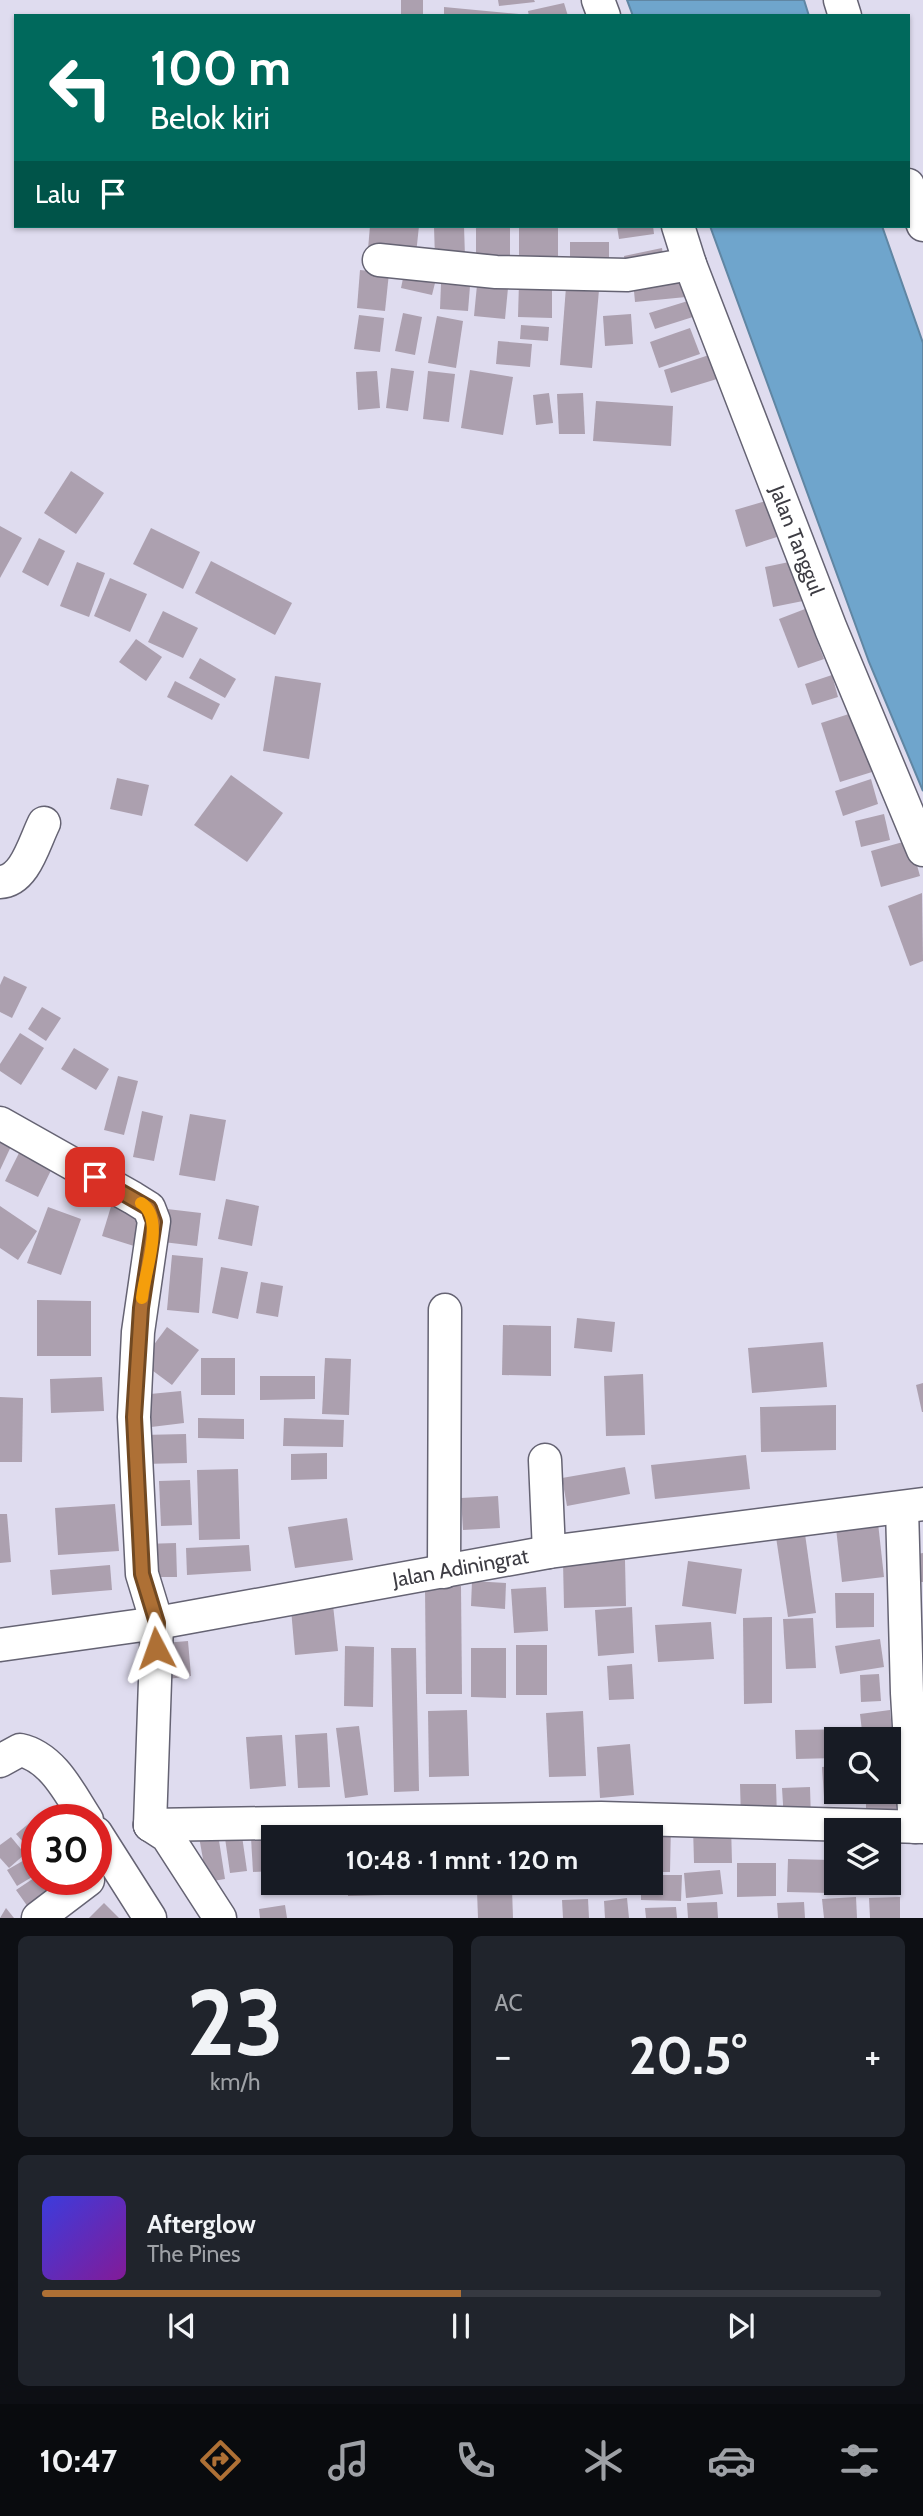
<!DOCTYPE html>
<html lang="id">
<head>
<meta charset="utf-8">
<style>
	:root { --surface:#171b24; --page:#20242c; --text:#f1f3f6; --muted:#9ea1a6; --line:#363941; --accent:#ae7035 }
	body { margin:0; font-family:Cabin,sans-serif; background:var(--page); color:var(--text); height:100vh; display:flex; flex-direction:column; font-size:26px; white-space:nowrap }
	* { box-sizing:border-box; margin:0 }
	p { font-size:23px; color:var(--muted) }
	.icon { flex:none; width:38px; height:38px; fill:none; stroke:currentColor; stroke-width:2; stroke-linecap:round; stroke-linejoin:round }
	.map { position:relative; height:1918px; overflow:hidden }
	.details { display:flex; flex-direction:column; gap:18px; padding:18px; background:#0d0f14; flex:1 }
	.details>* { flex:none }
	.hud { position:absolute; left:14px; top:14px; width:896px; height:214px; border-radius:0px; box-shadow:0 2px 5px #0004; background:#00695c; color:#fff; overflow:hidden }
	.fabs { position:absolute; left:824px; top:1727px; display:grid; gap:14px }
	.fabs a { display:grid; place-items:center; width:77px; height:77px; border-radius:0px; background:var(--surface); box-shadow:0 2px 5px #0004; font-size:35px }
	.speed { position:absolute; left:21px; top:1804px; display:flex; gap:14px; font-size:35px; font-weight:700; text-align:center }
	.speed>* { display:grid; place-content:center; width:91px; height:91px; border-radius:50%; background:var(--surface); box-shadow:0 2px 5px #0004; line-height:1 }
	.speed .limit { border:10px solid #d22; background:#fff; color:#111 }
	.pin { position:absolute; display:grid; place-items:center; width:60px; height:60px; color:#fff; margin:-30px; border-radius:14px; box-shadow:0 4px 10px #0006 }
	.me { position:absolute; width:77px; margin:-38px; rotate:356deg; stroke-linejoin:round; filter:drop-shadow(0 0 5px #0008) }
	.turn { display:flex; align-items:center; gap:24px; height:147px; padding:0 21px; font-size:32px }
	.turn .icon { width:91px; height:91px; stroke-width:2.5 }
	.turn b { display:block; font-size:49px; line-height:60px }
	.then { display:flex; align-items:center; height:66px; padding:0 21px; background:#0003; gap:14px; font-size:26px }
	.big { font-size:52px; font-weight:700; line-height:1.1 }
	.details .widget { flex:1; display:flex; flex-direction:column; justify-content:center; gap:10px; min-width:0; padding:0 24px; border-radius:10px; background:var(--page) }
	.details .dial { align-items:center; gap:0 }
	.dial b { font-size:91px; line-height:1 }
	.song { display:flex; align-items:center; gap:21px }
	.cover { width:84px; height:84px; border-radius:10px; background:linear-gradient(135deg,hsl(240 70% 55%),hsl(290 70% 35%)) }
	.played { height:7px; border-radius:4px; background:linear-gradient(90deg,var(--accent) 50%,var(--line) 50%) }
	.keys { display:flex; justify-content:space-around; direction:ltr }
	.heat { display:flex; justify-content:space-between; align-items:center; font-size:38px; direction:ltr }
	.details .tiles { flex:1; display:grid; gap:18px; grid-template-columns:1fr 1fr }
	.widget:last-child { grid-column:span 2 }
	.trip { position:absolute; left:261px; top:1825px; width:402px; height:70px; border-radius:0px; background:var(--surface); box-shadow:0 2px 5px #0004; font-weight:700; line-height:70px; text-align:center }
	.tabs { display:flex; height:112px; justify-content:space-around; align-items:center; background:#090b0e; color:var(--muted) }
	.tabs .icon { width:49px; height:49px }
	.tabs .active { color:var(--accent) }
	.tabs b { font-size:32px; color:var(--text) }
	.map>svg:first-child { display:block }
</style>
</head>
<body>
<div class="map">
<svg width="923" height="1918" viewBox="0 0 923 1918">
	<rect width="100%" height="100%" fill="#dfdcef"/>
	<g fill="#6fa5cc" stroke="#6086a3" stroke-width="2">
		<path d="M627,0H804L809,16H633Z"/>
		<path d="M710,226H882L923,343V791L869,662Z"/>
	</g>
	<g fill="#aca0af">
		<rect x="401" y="0" width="22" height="16"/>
		<path d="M498,0H534L535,2L499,6Z"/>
		<path d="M564,3L568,16H529L528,11Z"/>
		<path d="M444,7L519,14V16H444Z"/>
		<path d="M370,226H419L416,254L368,249Z"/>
		<path d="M434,226H464L465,258L435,259Z"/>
		<rect x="476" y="226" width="34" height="33"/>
		<rect x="519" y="226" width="39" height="33"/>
		<path d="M617,226H653L654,234L619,239Z"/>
		<path d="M570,242H609V266L570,267Z"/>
		<path d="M662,248L664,261L626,267L624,256Z"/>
		<path d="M406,264L438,271L432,295L401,288Z"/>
		<path d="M360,270L389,273L385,311L357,308Z"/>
		<path d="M684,275L686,297L635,302L633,280Z"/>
		<path d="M519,282L552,283V318L518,317Z"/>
		<path d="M441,284L470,286L468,311L440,309Z"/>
		<path d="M477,285L508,288L505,319L474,316Z"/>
		<path d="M566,287L599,290L592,368L560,365Z"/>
		<path d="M691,300L696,316L655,329L649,313Z"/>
		<path d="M403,313L422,317L415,355L395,351Z"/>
		<path d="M631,314L633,344L605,346L603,316Z"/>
		<path d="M359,315L384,318L380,352L354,349Z"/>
		<path d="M437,316L463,321L456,368L428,363Z"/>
		<path d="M521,325L549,327L548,341L520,339Z"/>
		<path d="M690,328L700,354L659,368L650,342Z"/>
		<path d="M498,341L532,344L530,367L496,364Z"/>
		<path d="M709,355L717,379L671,393L664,370Z"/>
		<path d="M391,368L414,371L408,411L386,408Z"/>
		<path d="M470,370L513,377L503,435L461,428Z"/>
		<path d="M377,371L380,408L358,410L356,372Z"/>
		<path d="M428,371L455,374L449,422L423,419Z"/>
		<path d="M549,393L553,423L536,425L533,395Z"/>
		<path d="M583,393L585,434H559L557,394Z"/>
		<path d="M596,401L673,406L671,446L593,441Z"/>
		<path d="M71,471L104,493L76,534L44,513Z"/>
		<path d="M766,501L777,537L746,547L735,510Z"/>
		<path d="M0,526L22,538L0,578Z"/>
		<path d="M151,528L200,552L183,589L133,564Z"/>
		<path d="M39,538L65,551L48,586L22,572Z"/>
		<path d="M211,561L292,603L275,635L195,593Z"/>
		<path d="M794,561L803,601L773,607L765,567Z"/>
		<path d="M77,562L105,573L89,617L60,606Z"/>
		<path d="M110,578L147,594L130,632L94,616Z"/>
		<path d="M805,609L824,659L798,668L779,619Z"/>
		<path d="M163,611L198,628L183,658L148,642Z"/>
		<path d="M136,639L162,657L146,681L119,662Z"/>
		<path d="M200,658L236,679L225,698L189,678Z"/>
		<path d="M832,675L838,697L812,705L805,684Z"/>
		<path d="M275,676L321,683L309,759L263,751Z"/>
		<path d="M175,681L220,704L212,720L167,697Z"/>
		<path d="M852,713L872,772L840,782L821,723Z"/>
		<path d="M231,775L283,813L247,862L194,825Z"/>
		<path d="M117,778L149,785L142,816L110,809Z"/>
		<path d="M871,779L878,804L843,816L835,791Z"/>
		<path d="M884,814L890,840L861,847L855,821Z"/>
		<path d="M910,840L920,876L881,887L871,851Z"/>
		<path d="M922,893L923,961L910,966L888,906Z"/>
		<path d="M4,976L27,987L12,1018L0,1012V985Z"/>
		<path d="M42,1007L61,1018L46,1041L28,1029Z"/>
		<path d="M20,1033L44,1048L21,1085L0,1071V1064Z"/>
		<path d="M74,1048L109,1069L96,1090L61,1069Z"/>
		<path d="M118,1076L138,1081L124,1135L104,1130Z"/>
		<path d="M142,1111L163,1116L154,1161L133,1157Z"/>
		<path d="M190,1114L226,1120L215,1181L179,1175Z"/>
		<path d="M0,1136L13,1142L0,1170Z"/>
		<path d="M22,1147L55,1162L38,1197L5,1181Z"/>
		<path d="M226,1199L259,1206L252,1246L218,1239Z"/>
		<path d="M113,1200L145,1209L134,1246L102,1236Z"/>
		<path d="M0,1206L37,1231L18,1260L0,1248Z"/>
		<path d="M48,1207L81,1219L61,1275L27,1263Z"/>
		<path d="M167,1209L201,1213L197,1246L163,1242Z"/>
		<path d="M172,1255L203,1258L199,1313L167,1310Z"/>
		<path d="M221,1267L248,1272L238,1319L212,1313Z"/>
		<path d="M261,1282L283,1286L278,1317L256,1313Z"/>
		<path d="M37,1300L91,1301V1356H37Z"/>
		<path d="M577,1318L615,1322L612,1352L574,1348Z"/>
		<path d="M503,1325L551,1326V1376L502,1375Z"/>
		<path d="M167,1327L199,1350L172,1385L141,1362Z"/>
		<path d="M823,1342L827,1387L752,1393L748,1348Z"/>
		<rect x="201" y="1358" width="34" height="37"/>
		<path d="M325,1358L351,1359L349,1415L322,1414Z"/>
		<path d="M643,1374L645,1435L606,1436L604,1376Z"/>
		<path d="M260,1376H315V1399L260,1400Z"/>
		<path d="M102,1377L104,1411L51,1413L50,1379Z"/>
		<path d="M923,1383V1412H922L916,1385Z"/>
		<path d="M181,1391L184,1423L143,1428L140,1395Z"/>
		<path d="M0,1397L23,1398L22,1462H0Z"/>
		<path d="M836,1405V1450L761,1452L760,1407Z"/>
		<path d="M198,1418L244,1419V1439L198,1438Z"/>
		<path d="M284,1418L344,1420L343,1447L283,1446Z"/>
		<path d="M186,1434L187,1463L143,1464L142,1435Z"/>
		<path d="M327,1453V1479L291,1480V1454Z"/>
		<path d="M746,1455L750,1489L655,1499L651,1465Z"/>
		<path d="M625,1467L630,1494L567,1506L562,1478Z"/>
		<path d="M238,1469L240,1539L199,1540L197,1470Z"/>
		<path d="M190,1480L192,1525L161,1526L159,1481Z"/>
		<path d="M498,1496L500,1528L463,1530L461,1498Z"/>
		<path d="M115,1504L119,1551L58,1555L55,1508Z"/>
		<path d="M0,1514H7L11,1562L0,1563Z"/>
		<path d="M347,1518L353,1560L295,1568L288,1527Z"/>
		<path d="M878,1523L884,1577L842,1582L836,1528Z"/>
		<path d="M805,1534L816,1613L788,1617L776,1537Z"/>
		<path d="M176,1543L177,1577H145L144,1544Z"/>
		<path d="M249,1545L251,1571L187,1575L186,1548Z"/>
		<path d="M923,1553V1582H919L917,1554Z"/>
		<path d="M625,1560L626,1606L564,1608L563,1561Z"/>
		<path d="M688,1561L742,1569L736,1614L682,1606Z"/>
		<path d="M110,1565L112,1590L52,1595L50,1570Z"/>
		<path d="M472,1581L506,1583L505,1609L471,1606Z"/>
		<path d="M425,1585L461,1586L462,1694H426Z"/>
		<path d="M546,1587L548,1631L514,1633L511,1589Z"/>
		<path d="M835,1593H874V1627L836,1628Z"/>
		<path d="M333,1605L338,1651L295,1655L291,1609Z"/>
		<path d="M632,1607L634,1653L598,1656L595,1610Z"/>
		<path d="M772,1617V1703L744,1704L743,1618Z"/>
		<path d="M813,1618L816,1668L786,1669L783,1619Z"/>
		<path d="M711,1622L714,1659L658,1662L655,1625Z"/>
		<path d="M880,1639L884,1667L840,1674L835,1646Z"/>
		<path d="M188,1641L191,1676L168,1679L164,1643Z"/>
		<rect x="516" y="1645" width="31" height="50"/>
		<path d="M345,1646L374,1647L373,1707L344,1706Z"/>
		<path d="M391,1648H416L419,1791L394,1792Z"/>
		<path d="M471,1648H506V1698L471,1697Z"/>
		<path d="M632,1664L634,1699L609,1700L607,1666Z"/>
		<path d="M879,1674L881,1701L861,1702L860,1675Z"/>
		<path d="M467,1710L469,1776L429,1777L428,1711Z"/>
		<path d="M890,1710L894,1749L889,1750V1740H863L860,1714Z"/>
		<path d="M583,1711L586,1776L549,1777L546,1713Z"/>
		<path d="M359,1726L368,1795L345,1798L336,1728Z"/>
		<path d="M852,1729L853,1740H836V1758L796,1759L795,1730Z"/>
		<path d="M327,1733L330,1787L298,1788L295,1735Z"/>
		<path d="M282,1735L286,1786L250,1789L246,1737Z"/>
		<path d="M630,1744L634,1795L600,1798L597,1747Z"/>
		<path d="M836,1766V1792H874L875,1795L824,1797L822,1767Z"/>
		<path d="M740,1784H776L777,1818H741Z"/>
		<path d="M810,1787L811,1820L784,1821L782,1788Z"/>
		<path d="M866,1800H896L897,1820L866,1821Z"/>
		<path d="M37,1817V1844L30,1850L16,1834Z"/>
		<path d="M601,1821L635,1822L634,1838H601Z"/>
		<path d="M646,1824H671L670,1872H651V1838H646Z"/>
		<path d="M731,1825L732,1863H694L693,1826Z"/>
		<path d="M217,1828L225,1879L207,1882L198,1831Z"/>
		<path d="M241,1829L247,1871L230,1873L224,1831Z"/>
		<path d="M825,1832H836V1854H826Z"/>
		<path d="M273,1836V1871L253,1872L251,1838Z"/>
		<path d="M11,1837L25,1854L9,1868L0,1858V1845Z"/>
		<path d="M889,1845L895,1884L889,1885Z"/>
		<path d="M33,1855L37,1862V1874L17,1886L7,1870Z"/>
		<path d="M788,1859L832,1860L830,1893L787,1892Z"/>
		<path d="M737,1863H776V1896L737,1897Z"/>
		<path d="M720,1870L723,1894L686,1898L684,1873Z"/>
		<path d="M651,1875H682L681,1901L641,1900V1883H651Z"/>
		<path d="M37,1876V1880H62L69,1888L33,1914L16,1890Z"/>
		<path d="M348,1883H384L385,1895L348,1896Z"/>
		<path d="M391,1883H417L418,1887L392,1890Z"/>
		<path d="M467,1883H498V1885L468,1888Z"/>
		<path d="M547,1883H586V1886L548,1888Z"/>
		<path d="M597,1883H629L630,1888L598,1891Z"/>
		<path d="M512,1889L513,1918H478L477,1891Z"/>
		<path d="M856,1897L857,1918H824L822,1899Z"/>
		<path d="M900,1897V1918H870L869,1898Z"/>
		<path d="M627,1898L629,1918H605L604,1901Z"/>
		<path d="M588,1899L589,1918H563L562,1900Z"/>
		<path d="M717,1902L718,1918H688L687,1903Z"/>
		<path d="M804,1902L805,1918H778L777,1903Z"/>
		<path d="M104,1903L119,1918H89Z"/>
		<path d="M285,1905L287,1918H260L259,1909Z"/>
		<path d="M676,1907L677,1918H646L645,1908Z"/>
		<path d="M6,1908L14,1918H0Z"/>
	</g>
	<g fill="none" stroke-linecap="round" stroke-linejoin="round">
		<g stroke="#656373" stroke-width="35">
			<g id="minor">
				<path d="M598,0L604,16"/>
				<path d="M840,0L845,16"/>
				<path d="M908,185L923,225"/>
				<path id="s1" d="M678,226L690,264L831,629L923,850"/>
				<path d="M379,260L496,272L627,275L690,264"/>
				<path d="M0,882C25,881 34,843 44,823"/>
				<path d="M0,1123L133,1198L149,1208L154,1221L138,1332L134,1417L142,1574L157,1623L150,1825"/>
				<path d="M545,1460L549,1552"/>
				<path d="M902,1508L907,1693L915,1827"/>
				<path d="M444,1572L445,1310"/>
				<path id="s2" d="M0,1645L157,1623L549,1552L923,1504"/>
				<path d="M0,1761L20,1750C53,1757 70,1794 87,1820"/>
				<path d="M150,1825L601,1818L923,1827"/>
				<path d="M150,1825L167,1836L220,1918"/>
				<path d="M96,1833L150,1918"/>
				<path d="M38,1918L88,1880"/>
			</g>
		</g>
		<use href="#minor" stroke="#fff" stroke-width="32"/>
	</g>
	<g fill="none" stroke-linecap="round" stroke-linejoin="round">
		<g stroke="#714922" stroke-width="18">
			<path id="route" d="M95,1177L149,1208L154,1222L141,1308L134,1417L142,1574L157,1623L156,1648"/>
		</g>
		<use href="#route" stroke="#ae7035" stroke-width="12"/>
		<path stroke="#f59e0b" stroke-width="12" d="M141,1203C166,1218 144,1273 142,1298"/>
	</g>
	<g text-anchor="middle" stroke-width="7" stroke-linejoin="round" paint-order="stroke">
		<g font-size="21" fill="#3d3c43" stroke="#dfdcef">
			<text dy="7" stroke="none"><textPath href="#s1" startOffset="336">Jalan Tanggul</textPath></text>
			<text dy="7" stroke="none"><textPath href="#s2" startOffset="467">Jalan Adiningrat</textPath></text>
		</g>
	</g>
</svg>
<div class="fabs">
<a><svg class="icon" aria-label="search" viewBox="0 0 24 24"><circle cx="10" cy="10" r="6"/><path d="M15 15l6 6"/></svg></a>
<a><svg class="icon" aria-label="layers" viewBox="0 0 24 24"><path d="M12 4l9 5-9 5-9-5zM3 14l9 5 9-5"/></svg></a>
</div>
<div class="speed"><div class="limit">30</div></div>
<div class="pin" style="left:95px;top:1177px;background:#d93025"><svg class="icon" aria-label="arrive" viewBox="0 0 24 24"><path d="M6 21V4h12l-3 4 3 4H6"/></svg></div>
<svg class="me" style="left:156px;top:1648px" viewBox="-20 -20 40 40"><path d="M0-17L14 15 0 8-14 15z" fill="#ae7035" stroke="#fff" stroke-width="4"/></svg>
<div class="trip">10:48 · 1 mnt · 120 m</div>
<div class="hud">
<div class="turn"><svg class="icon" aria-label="left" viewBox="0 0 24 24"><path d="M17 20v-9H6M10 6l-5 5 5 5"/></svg><div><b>100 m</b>Belok kiri</div></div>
<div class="then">Lalu<svg class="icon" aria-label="arrive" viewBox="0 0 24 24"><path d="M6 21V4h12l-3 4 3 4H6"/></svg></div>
</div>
</div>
<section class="details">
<div class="tiles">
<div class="widget dial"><b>23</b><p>km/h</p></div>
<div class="widget"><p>AC</p>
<div class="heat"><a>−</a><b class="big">20.5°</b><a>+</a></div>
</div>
<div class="widget">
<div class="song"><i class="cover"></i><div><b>Afterglow</b><p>The Pines</p></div></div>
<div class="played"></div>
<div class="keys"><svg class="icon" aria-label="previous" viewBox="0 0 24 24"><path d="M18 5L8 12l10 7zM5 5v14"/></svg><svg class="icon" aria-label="pause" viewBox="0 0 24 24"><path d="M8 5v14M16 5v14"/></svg><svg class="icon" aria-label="next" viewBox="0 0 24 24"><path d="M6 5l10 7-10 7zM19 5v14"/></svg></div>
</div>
</div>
</section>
<nav class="tabs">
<b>10:47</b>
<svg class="icon active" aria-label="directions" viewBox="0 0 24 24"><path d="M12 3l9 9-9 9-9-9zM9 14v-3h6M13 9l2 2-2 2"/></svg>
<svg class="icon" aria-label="music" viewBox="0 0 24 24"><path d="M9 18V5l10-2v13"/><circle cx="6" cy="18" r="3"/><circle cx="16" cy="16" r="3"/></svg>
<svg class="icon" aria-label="phone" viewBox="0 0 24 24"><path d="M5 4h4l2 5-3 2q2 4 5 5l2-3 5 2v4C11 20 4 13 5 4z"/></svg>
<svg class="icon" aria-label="climate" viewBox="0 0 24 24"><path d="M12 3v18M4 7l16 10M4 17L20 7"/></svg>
<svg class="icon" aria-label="car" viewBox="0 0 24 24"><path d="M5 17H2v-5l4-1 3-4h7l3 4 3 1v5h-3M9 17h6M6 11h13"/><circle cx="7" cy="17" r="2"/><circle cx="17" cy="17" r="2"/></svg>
<svg class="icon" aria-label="filters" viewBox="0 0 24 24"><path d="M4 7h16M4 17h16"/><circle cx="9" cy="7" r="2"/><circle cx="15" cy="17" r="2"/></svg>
</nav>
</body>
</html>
